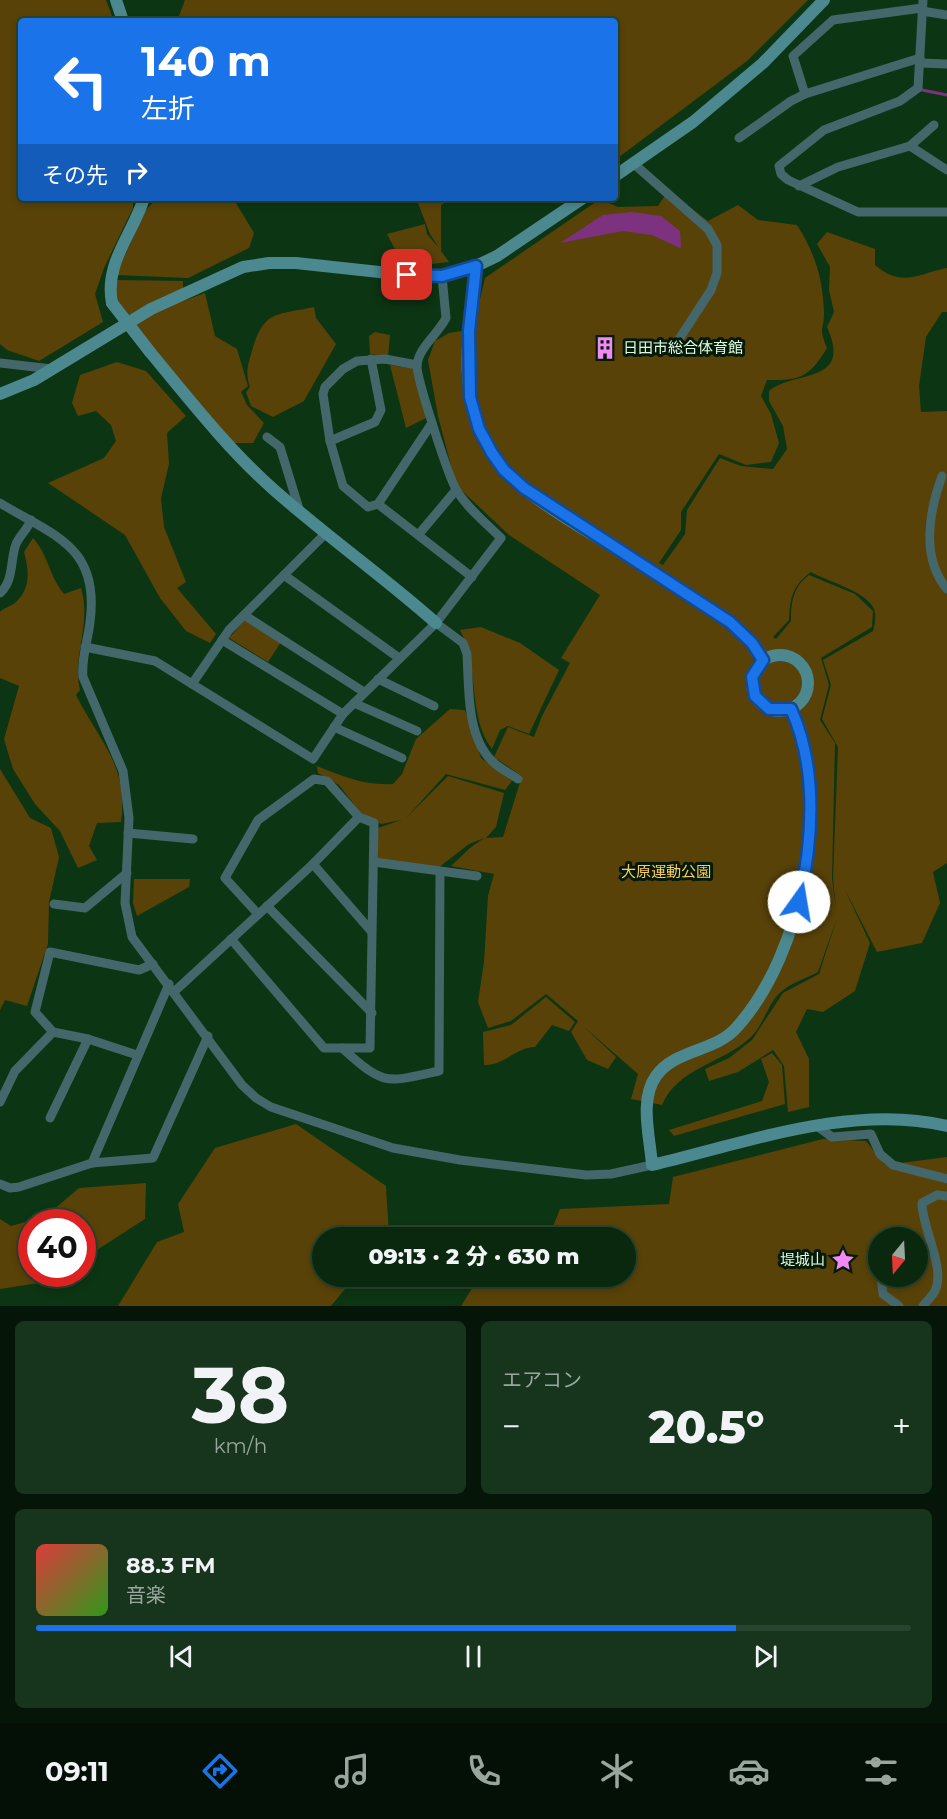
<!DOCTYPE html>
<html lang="ja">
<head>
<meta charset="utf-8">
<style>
	:root { --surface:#09280e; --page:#17341c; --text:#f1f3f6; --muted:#99a69e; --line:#29442e; --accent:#1a73e8 }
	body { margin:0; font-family:Montserrat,"Noto Sans JP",sans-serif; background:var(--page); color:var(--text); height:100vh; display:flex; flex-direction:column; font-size:22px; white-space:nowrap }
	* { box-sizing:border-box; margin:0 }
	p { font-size:20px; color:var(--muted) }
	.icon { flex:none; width:33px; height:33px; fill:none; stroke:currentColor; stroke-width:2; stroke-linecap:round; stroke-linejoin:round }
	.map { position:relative; height:1306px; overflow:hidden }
	.side { display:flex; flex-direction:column; gap:15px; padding:15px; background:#051608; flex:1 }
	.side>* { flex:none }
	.hud { position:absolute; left:18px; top:18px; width:600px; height:183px; border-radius:6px; box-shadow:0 3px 9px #0003,0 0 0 2px var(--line); background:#1a73e8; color:#fff; overflow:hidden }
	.needle { width:39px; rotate:198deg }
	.tools { position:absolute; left:868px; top:1227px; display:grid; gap:12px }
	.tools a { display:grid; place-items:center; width:60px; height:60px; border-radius:50%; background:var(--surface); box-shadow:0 3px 9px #0003,0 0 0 2px var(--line); font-size:30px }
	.speed { position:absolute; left:18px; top:1209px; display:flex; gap:12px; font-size:30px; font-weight:700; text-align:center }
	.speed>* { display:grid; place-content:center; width:78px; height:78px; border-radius:50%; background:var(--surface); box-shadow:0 3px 9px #0003,0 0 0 2px var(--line); line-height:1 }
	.speed .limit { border:9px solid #d22; background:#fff; color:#111 }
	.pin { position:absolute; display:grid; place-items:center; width:51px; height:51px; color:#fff; margin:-26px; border-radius:12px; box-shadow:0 3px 9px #0006 }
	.me { position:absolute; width:66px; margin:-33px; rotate:13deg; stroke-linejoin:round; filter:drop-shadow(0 0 4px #0008) }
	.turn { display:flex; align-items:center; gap:21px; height:126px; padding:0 24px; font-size:27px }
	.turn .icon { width:78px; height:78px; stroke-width:2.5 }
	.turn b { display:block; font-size:42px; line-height:51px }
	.then { display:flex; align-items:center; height:57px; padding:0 24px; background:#0003; gap:12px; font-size:22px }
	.big { font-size:45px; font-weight:800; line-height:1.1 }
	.side .tile { flex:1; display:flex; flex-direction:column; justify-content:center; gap:9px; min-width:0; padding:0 21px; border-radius:9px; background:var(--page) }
	.side .dial { align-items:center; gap:0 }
	.dial b { font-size:78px; line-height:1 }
	.song { display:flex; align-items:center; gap:18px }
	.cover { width:72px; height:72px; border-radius:9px; background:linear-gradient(135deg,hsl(0 70% 55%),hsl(110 70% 35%)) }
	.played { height:6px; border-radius:3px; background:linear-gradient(90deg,var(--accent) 80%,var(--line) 80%) }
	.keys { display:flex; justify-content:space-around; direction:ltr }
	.heat { display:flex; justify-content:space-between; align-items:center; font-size:33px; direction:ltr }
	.side .tiles { flex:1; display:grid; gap:15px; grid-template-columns:1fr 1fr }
	.tile:last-child { grid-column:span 2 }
	.trip { position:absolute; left:312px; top:1227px; width:324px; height:60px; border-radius:30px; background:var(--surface); box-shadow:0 3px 9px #0003,0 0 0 2px var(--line); font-weight:800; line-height:60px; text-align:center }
	.tabs { display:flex; height:96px; justify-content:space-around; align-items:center; background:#041006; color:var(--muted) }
	.tabs .icon { width:42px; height:42px }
	.tabs .on { color:var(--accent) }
	.tabs b { font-size:27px; color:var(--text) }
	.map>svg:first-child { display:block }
</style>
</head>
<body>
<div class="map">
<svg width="947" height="1306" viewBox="0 0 947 1306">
	<rect width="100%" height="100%" fill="#0c3513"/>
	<g fill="#584208" fill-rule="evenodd">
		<path d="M0,0H106L114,21H21V198H133V208L104,268L95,294L103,322L39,361L7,350L0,344Z"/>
		<path d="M185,0H808L747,61L615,160V21H177Z"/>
		<path d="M668,191L708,221L738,205L758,220L797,225C815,253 823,279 824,313C824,332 818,326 827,348C810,376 801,381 767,380L761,396L771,414L779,443L771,462L746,465L719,454L681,512V530L659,563L663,565L685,534L687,510L720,458L741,466L773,469L787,449L783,426L769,401V391C794,370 853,385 827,327L834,312L829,290L830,267L817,244L827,232L875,249V265C902,288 917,274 947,268V312H942L926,337L919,386L921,412L947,411V863L933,872L940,903L922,943L877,952L844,888L870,943L855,991L823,1012L807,1009L796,1032L809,1059V1107L788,1112L784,1066L773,1050L738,1072L709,1081L705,1069L729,1058L752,1040L783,993L819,974L837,918L818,972C807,978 791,983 782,991C768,1002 764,1025 751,1037C723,1064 678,1067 662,1105L631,1099L638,1074L583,1026L616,1057L608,1069L587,1060L571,1032L578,1021L546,994L511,1021L488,1028L478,1002L484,962L488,896L494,874L451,866L470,848L484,838L469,844L438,868L378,860V828L401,820L381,824L360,812L339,785L318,773L317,766C342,776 365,786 393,784L402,774L416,739L450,709L465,710L481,758L512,781L505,790L446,774L406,818L448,776L504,793L496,827L486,838L503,837L522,776L494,757L508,727L534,737L542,716L570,663L561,658L600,595L509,535L456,485L438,416L428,360L435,341L449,333L473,329L485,278L600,199L618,207L658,206ZM811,572C827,581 864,591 873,607C877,614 875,624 873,631L823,660L831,685L822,719L838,747L833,879L836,908L832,879L835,743L820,720L829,685L821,658L872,627L873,611L855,594L809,575C793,587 791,602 791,621L776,639L773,637L789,620C790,598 792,586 811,572Z"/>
		<path d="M157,198H233L254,233L249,248L188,278L116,275L145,211Z"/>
		<path d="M416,198H452L441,205V251L449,262L413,266L402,263L387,234L425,224L427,234L439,248L430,234Z"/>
		<path d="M115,280L183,281V289L151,303L128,316L116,300Z"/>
		<path d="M205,293L215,336L237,349L248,386L241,392L247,405L264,423L253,443H232L134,325L156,311Z"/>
		<path d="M314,307L316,318L336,344L304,401L273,417L251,406L246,392L250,387C245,372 248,365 252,351C263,310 277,315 314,307Z"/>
		<path d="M375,332L390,335L388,357L370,354L369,336Z"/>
		<path d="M117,362L146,371L186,416L167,433L169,464L161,498L164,527L186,582L177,588L216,634L210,643L186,631L160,598L125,535L48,483L104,458L116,441L111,425L96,411L78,416L72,403L80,375Z"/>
		<path d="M390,365L416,369L428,417L406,428Z"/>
		<path d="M33,538C49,556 48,574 64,594L81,588C92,625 72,654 80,690L76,695C99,741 129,766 121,822L97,823L89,846L97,860L78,868L60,831L35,804L13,769L4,739L19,686L0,678V612C5,607 12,606 16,602C31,588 29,570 24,552Z"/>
		<path d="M245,620L281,642L268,662L229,638Z"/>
		<path d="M481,627L520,643L559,670L529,734L508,726L500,730L492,749C467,716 480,667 460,630Z"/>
		<path d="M0,769L30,818L51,828L59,857L49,902L48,944L27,1006L5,1000L0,1010Z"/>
		<path d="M134,879H190L189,887L137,916L133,903Z"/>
		<path d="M546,997L575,1022L569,1031L552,1025L535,1047C516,1047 504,1066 484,1065L483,1032L511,1025Z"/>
		<path d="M772,1053L782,1065L785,1104L674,1136L669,1130L762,1101L769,1082L761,1059Z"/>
		<path d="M296,1124L386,1186L389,1235L386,1237L322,1238V1276L355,1277L331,1306H118L157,1242L184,1232L178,1204L215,1148Z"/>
		<path d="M823,1139L866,1141L885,1165L947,1157V1306H461L479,1277L626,1276V1238L503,1237L550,1234L560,1209L669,1204L673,1177ZM879,1238H918V1276H879Z"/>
		<path d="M146,1183L145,1219L83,1259L82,1222H32V1274H62L52,1281L0,1289V1219L11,1226L46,1216L79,1188Z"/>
	</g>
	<path fill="#7d3280" d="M632,212L661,216L680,231L681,247L680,248L652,235L623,231L560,243L603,215Z"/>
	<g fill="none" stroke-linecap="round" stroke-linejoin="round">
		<path stroke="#7d3280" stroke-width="3" d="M922,90L947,95"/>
		<g stroke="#43676b" stroke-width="9">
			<path d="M923,0L918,88L900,101L824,130L779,166L781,174L788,180L858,212H947"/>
			<path d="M922,11L947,15"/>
			<path d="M920,63L947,64"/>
			<path d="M805,94L793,56L833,20L922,8"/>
			<path d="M739,138L791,101L805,94L920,58"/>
			<path d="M910,146L947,170"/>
			<path d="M634,164L708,229L717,245V273L711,290L672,350"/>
			<path d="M799,186L838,167L910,146L934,125"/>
			<path d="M0,363L52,369"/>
			<path d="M417,365L385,359L357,361L343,369L325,387L323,394L330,441L343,486L368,507L378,504L432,423"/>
			<path d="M267,437L280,447L300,512"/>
			<path d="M330,441L375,422L381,410L371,359"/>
			<path d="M942,476C929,512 921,558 947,589"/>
			<path d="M0,503C54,536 100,546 90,622C88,641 81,658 83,677L123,771L129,818L125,903L132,937L242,1085L256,1098L271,1107L393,1148L460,1160L586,1175L611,1174L652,1165"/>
			<path d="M378,504L472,577"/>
			<path d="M419,534L456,490"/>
			<path d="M284,575L399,658"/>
			<path d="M0,593C14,581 10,560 16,544C20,535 27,530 31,520"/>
			<path d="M244,615L364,692"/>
			<path d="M436,623L463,643L467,654C469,686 466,736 492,761C499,768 509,773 518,779"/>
			<path d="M222,640L343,714"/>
			<path d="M85,647L155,661L313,759L343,714L436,623L501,538C486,523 468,509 457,491C449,479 416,377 417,365C419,347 438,334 446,318L442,276"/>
			<path d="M378,679L434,706"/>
			<path d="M192,684L229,630L326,533"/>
			<path d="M354,703L417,731"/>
			<path d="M334,727L402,758"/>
			<path d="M128,833L193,839"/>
			<path d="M374,862L477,876"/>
			<path d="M313,864L371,931"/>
			<path d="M54,904L85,908L127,873"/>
			<path d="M267,906L372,1013"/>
			<path d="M231,939L324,1048H370L374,823L359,817L327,781L314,779L258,820L225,878L258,914"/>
			<path d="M175,991L313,864L359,817"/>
			<path d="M342,1048C384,1086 385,1083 439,1071L440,872"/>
			<path d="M137,1055L88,1039L53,1032L35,1012L50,952L139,970L153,964"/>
			<path d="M0,1102L15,1071L53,1032"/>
			<path d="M50,1118L88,1039"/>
			<path d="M817,1126L832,1137L871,1134L880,1154L893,1165L947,1179"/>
			<path d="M92,1163L169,984"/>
			<path d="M0,1184L10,1188L19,1187L92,1163L153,1158L208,1036"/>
			<path d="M878,1238L879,1240"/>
			<path d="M881,1276L883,1294L899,1306"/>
			<path d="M923,1306C927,1301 932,1296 935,1291C946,1269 922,1228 922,1203L937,1195L947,1196"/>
		</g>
		<g stroke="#4c888f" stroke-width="12">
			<path d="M116,0L123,21"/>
			<path d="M615,176L693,122L763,63L824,0"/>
			<path d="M476,266C470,318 459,379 479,429C503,488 567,518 618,550C656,574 693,597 730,622L752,643L763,660"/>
			<path d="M112,303C104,263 133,234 144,198"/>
			<path d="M150,352C189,399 227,448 273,489C326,536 383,576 436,623"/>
			<path d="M0,394L34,380L151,309L243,267L269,263H296L407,275L442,276L476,266L497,256L583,198"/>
			<circle cx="780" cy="683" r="28"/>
			<path d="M791,709C833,800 803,954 737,1027C716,1052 675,1049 656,1076C639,1100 650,1137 652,1165C745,1143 853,1103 947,1126"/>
		</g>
		<path stroke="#4c888f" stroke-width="12" d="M112,303L150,352"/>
	</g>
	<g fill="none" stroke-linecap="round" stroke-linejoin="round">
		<g stroke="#114b97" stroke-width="15">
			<path id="route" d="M407,275L442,276L476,266L469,331L470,397L479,429L492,453L504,470L524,488L730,622L752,643L763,660L752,677L755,696L769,709H791C818,768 813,841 799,902"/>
		</g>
		<use href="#route" stroke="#1a73e8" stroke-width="10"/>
	</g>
	<defs>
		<g id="building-bare" transform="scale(1.8)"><path d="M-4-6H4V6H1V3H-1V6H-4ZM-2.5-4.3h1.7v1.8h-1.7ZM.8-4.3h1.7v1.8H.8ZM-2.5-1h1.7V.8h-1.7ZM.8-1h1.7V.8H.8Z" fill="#f18af4" stroke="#041907" stroke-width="2.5" paint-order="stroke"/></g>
		<g id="sight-bare" transform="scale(1.8)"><path d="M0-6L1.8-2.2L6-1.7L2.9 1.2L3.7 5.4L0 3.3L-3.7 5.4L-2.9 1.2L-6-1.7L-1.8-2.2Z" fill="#f18af4" stroke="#041907" stroke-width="2.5" paint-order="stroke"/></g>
	</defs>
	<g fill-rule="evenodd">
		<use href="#building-bare" x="605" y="348"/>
		<use href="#sight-bare" x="843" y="1260"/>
	</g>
	<g text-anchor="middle" stroke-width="6" stroke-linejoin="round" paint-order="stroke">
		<g font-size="15" fill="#dffbe0" stroke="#041907" text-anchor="start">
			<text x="623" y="353">日田市総合体育館</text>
			<text x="825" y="1265" text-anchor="end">堤城山</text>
		</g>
		<g font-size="15" fill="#fdcd5c" stroke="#041907">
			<text x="666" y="877">大原運動公園</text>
		</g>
	</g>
</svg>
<div class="tools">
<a><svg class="needle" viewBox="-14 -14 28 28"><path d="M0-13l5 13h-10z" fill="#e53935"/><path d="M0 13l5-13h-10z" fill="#99a69e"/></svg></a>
</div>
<div class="speed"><div class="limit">40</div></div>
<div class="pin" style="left:407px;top:275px;background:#d93025"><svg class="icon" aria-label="arrive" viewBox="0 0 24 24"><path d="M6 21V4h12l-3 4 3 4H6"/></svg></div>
<svg class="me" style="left:799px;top:902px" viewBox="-20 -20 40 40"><circle r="19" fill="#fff"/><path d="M0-13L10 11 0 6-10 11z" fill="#1a73e8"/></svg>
<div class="trip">09:13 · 2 分 · 630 m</div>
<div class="hud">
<div class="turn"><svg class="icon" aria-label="left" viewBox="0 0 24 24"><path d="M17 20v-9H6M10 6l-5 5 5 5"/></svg><div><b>140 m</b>左折</div></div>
<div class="then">その先<svg class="icon" aria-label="right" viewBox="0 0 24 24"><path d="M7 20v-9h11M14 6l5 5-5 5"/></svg></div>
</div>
</div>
<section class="side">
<div class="tiles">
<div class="tile dial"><b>38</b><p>km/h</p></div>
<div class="tile"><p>エアコン</p>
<div class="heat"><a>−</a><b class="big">20.5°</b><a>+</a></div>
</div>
<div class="tile">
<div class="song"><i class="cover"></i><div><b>88.3 FM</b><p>音楽</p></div></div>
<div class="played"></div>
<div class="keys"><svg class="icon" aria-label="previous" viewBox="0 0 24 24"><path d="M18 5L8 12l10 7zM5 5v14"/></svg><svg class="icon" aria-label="pause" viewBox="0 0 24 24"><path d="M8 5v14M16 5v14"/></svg><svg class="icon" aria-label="next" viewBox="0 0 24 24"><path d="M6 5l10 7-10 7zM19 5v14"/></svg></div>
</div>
</div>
</section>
<nav class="tabs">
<b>09:11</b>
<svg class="icon on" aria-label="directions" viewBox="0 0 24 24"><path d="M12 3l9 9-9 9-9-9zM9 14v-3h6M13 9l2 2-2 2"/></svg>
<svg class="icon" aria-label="music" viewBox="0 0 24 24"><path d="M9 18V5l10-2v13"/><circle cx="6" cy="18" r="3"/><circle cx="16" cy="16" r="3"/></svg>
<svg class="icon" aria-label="phone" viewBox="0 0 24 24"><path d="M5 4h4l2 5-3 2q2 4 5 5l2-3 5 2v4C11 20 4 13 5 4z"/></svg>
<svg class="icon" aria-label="climate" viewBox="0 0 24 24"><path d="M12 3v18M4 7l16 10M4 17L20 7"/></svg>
<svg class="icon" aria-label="car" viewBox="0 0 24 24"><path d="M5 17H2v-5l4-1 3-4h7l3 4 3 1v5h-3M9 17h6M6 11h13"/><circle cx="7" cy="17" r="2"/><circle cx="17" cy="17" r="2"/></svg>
<svg class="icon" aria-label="filters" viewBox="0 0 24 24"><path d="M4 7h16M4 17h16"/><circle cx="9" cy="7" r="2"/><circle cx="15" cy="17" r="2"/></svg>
</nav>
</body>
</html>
